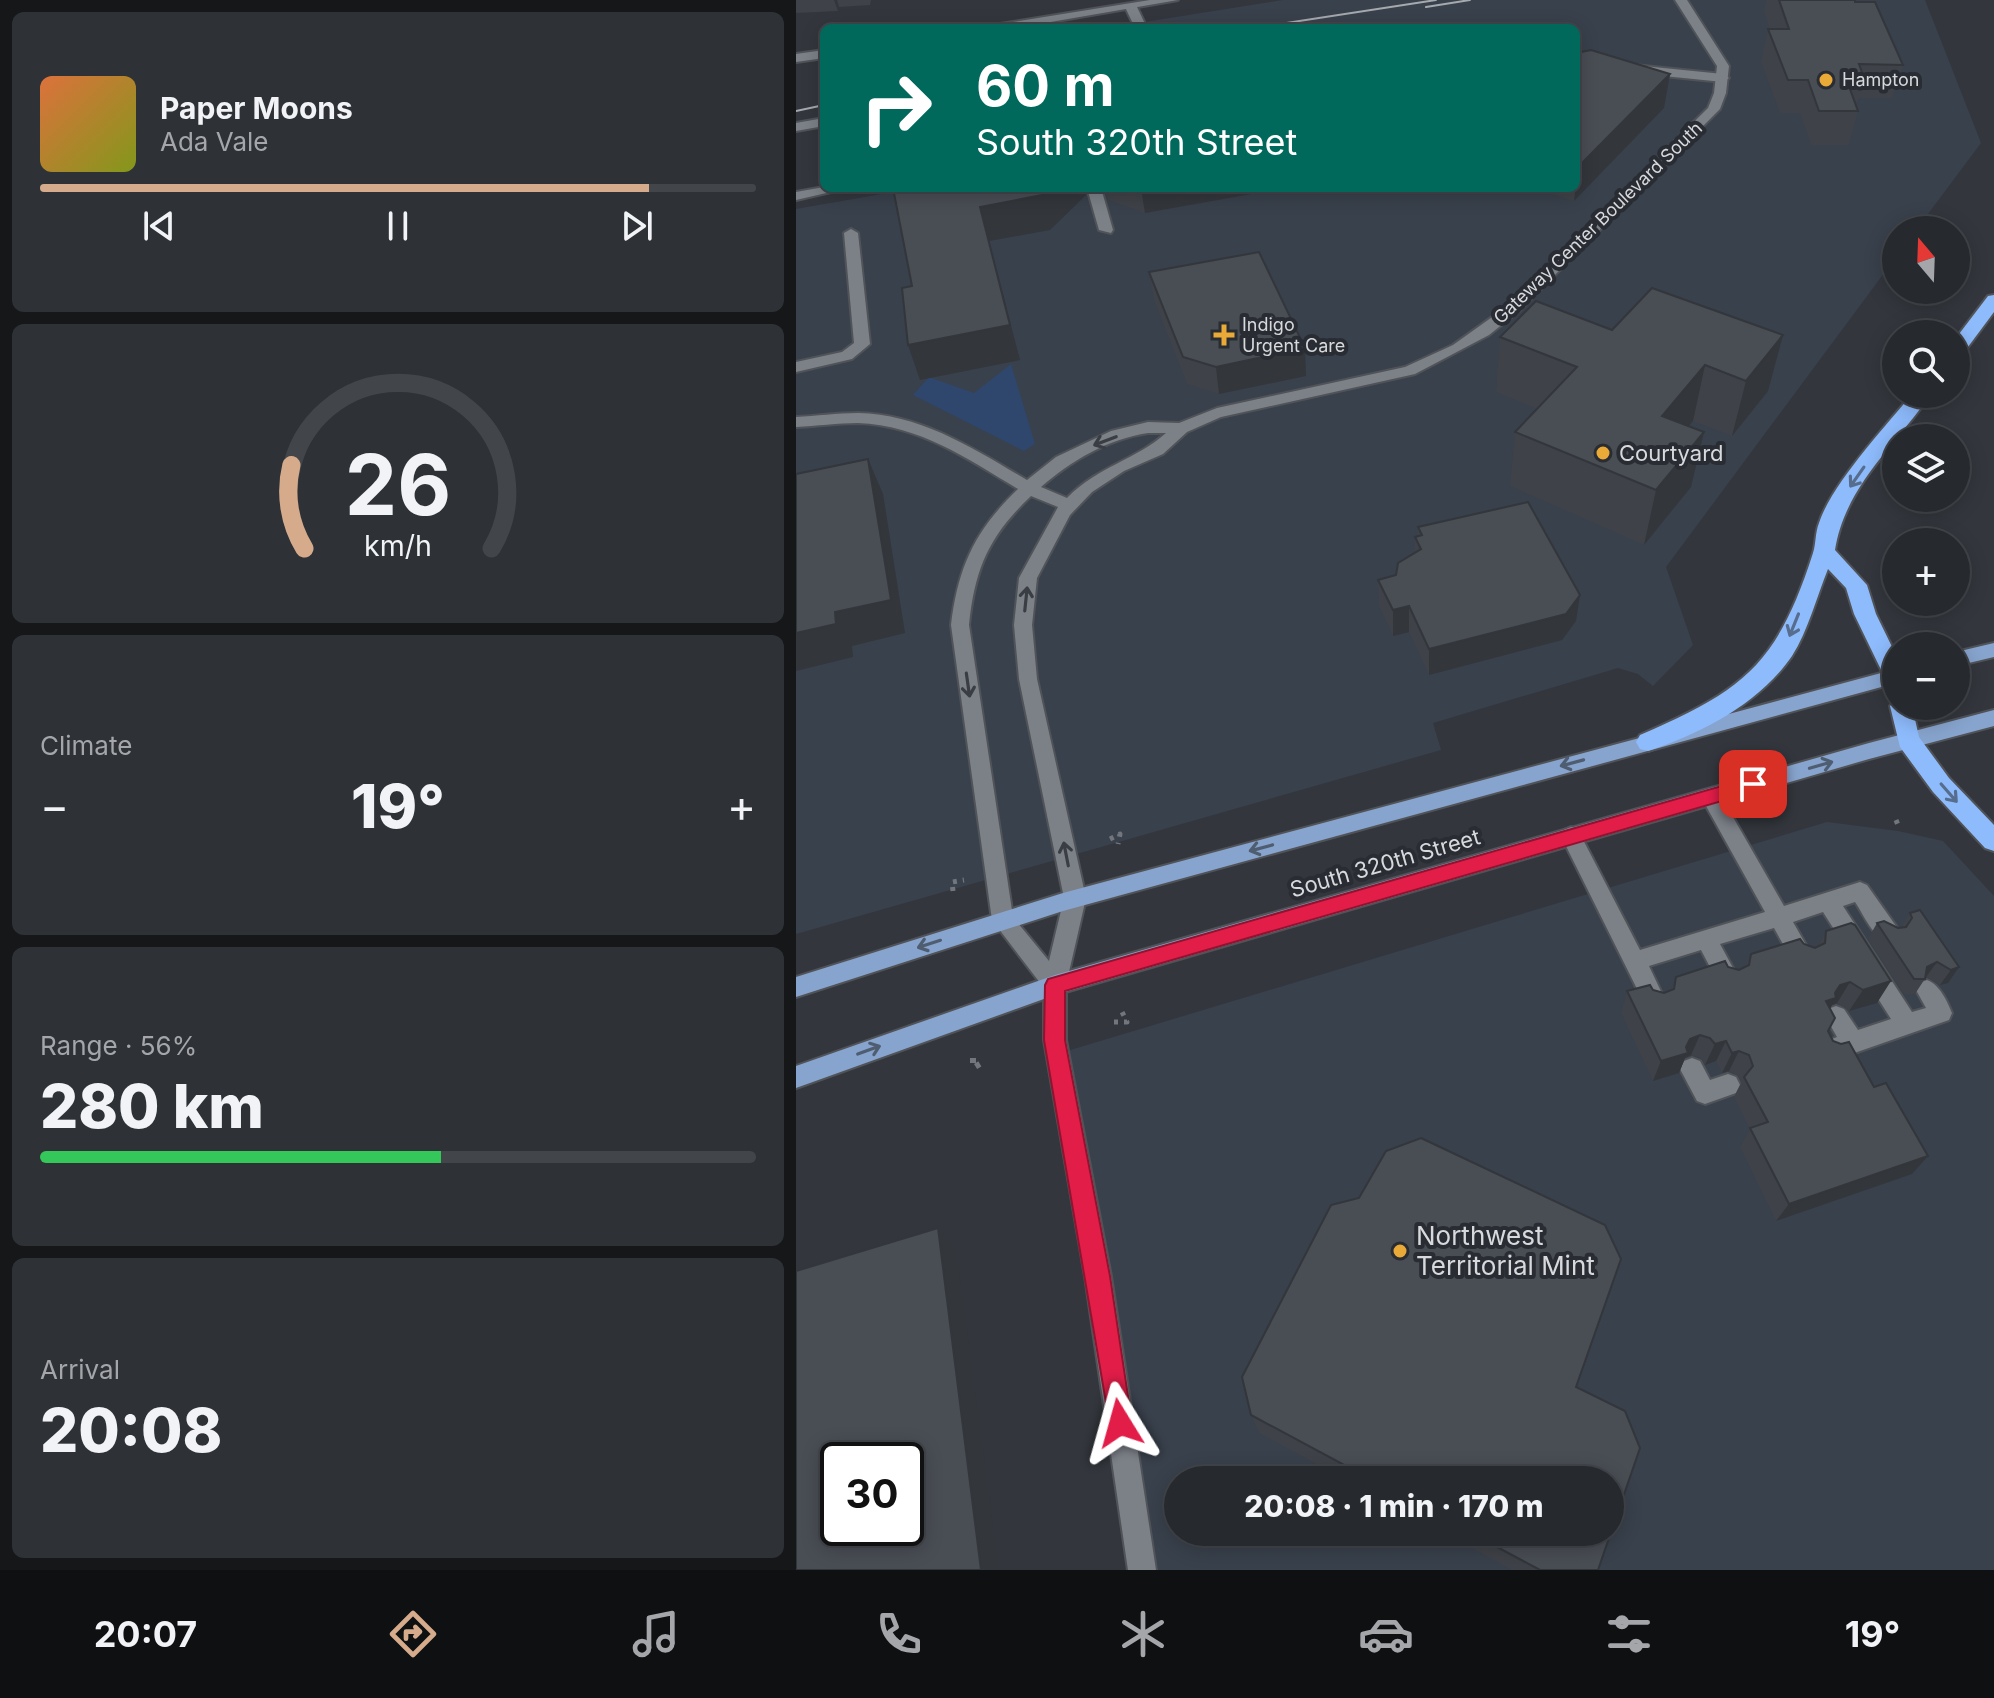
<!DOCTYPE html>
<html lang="en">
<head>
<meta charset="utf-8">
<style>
	:root { --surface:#26292e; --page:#2e3136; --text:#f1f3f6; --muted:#a4a6aa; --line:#42454a; --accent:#d6ab8b }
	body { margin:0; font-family:Inter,sans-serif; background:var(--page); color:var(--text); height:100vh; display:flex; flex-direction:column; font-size:30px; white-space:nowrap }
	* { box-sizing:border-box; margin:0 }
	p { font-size:26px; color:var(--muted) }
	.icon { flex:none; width:44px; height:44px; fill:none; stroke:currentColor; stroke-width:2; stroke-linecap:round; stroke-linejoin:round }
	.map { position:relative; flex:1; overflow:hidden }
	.drawer { display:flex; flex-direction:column; gap:12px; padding:12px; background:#151719; width:796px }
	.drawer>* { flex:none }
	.guide { position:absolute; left:24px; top:24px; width:760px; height:168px; border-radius:12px; box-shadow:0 4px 20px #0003,0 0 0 2px var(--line); background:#00695c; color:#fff; overflow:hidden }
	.needle { width:52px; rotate:341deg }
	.fabs { position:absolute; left:1086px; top:216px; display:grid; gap:16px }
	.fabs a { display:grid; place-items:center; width:88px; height:88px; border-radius:50%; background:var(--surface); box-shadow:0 4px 20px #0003,0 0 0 2px var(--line); font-size:40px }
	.speed { position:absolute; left:24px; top:1442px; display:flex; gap:16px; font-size:40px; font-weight:700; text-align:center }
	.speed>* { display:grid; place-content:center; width:104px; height:104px; border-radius:50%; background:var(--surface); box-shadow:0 4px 20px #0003,0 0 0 2px var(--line); line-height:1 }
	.speed .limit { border:4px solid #111; border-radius:12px; background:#fff; color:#111 }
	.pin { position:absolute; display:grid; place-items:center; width:68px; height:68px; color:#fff; margin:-34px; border-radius:16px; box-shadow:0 4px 12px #0006 }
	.me { position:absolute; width:88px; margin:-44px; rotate:352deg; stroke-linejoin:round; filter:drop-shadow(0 0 6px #0008) }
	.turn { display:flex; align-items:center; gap:28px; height:168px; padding:0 24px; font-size:36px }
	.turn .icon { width:104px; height:104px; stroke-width:2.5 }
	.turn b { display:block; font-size:56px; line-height:68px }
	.big { font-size:60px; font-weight:800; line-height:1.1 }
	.drawer .widget { flex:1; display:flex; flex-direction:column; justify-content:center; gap:12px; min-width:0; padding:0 28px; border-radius:12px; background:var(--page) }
	.drawer .dial { align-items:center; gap:0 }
	.dial svg { height:208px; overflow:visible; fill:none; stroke:var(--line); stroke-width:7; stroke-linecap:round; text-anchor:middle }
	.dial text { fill:var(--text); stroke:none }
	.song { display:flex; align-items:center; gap:24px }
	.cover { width:96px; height:96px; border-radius:12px; background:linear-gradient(135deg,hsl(20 70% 55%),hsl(70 70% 35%)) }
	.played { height:8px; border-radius:4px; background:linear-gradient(90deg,var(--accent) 85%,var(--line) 85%) }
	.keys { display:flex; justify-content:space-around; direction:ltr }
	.heat { display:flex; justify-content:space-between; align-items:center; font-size:44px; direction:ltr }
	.charge { height:12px; border-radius:6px; background:linear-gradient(90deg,#34c759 56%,var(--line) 0) }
	.trip { position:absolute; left:368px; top:1466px; width:460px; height:80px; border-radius:40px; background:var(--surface); box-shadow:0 4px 20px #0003,0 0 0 2px var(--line); font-weight:800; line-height:80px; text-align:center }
	.menu { display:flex; height:128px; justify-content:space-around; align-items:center; background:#0f1012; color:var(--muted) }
	.menu .icon { width:56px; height:56px }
	.menu .selected { color:var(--accent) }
	.menu b { font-size:36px; color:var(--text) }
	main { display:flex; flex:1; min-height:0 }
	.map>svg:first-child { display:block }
</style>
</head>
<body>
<main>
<section class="drawer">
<div class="widget">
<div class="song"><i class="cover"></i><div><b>Paper Moons</b><p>Ada Vale</p></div></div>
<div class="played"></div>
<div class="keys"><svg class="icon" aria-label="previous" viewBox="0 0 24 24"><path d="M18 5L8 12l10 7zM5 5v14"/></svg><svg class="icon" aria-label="pause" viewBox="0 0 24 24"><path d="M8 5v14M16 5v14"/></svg><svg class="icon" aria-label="next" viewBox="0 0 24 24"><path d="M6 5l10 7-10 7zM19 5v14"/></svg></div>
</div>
<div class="widget dial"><svg viewBox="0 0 100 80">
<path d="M14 69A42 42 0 1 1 86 69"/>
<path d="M14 69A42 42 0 0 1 9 37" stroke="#d6ab8b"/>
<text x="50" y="56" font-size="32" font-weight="700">26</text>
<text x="50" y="72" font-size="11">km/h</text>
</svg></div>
<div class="widget"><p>Climate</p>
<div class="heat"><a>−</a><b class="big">19°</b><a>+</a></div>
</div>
<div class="widget"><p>Range · 56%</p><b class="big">280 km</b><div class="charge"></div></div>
<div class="widget"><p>Arrival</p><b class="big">20:08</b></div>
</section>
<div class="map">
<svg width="1198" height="1570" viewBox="0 0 1198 1570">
	<rect width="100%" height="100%" fill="#33373d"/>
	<g fill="#39414c" fill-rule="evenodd">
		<path d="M487,0H1129L1185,143L1120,230H1100V257L870,567L897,645L857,686L842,674L822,668L637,723L645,750L0,934V209L120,188H780V28L317,27Z"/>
		<path d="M1031,822L1102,831L1147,841L1198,896V1570H346L258,1055ZM382,1480H814V1532H382Z"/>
	</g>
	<path fill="#2f476c" d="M215,364L239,444L228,451L117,395L133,377L178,393Z"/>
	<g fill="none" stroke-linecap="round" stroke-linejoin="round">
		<g stroke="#505358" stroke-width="4">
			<g id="service">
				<path d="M335,4L341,7L351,28H339L329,7Z"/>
				<path d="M828,64L927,74L933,78L927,82L828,72L780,76V68Z"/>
				<path d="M28,118V126L0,131V123Z"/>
				<path d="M28,187L52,188L0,200V192Z"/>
				<path d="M291,188H305L317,230L315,233L303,230Z"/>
				<path d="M55,229L62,233L74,344L56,359L0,372V362L46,352L58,343L48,233Z"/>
				<path d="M915,789L922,791L988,906L1064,882L1071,885L1100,926L1103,933L1100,940C1080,947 1069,916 1059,902L1047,906L1116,1012L1130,1008L1120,990L1123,983L1131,980C1144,985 1151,1001 1156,1013L1153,1020L1044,1058L1036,1055L1033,1047L1036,1039L1041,1037L1029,1016L1032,1009L1040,1006L1048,1009L1062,1030L1095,1019L1027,912L997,922L1017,957L1014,964L1006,967L998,964L978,928L924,944L943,979L940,986L932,989L924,986L905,950L853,966L870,1002L867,1009L859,1012L851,1009L765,836L768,830L775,827L782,830L844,950L969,912L905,797L908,791Z"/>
				<path d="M896,1058L904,1061L914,1080L932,1074L940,1077L944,1085L940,1093L909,1104L901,1101L884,1069L888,1061Z"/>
			</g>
		</g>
		<g stroke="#505358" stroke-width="4">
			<path id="minor" d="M879,0H891L933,66L930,93L924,109L723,311L693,335L619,374L425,417L391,432L367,454L328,471L296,492L274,515L241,578L236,625L241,679L290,898L270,985V1040L315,1276L360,1570H332L289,1276L248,1040V988L196,920L155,625C162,567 179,530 222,489C172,459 123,425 62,423C42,423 20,426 0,427V417C20,416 41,413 62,413C125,414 178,449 231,480L260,457L315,431L352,422L383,423L421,408L609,367L657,345L713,305L912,108L918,93L921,66ZM352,433H370C340,460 302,466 271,498L245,487C276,460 312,439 352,433ZM235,496L262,507L223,578L218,625L223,679L268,898L253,961L217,917L173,625C179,568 193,536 235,496Z"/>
		</g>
		<g stroke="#505358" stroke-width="4">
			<g id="tertiary">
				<path d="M354,0H382L220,28H192L198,25Z"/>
				<path d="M28,50V58L0,62V54Z"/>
			</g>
		</g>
		<g stroke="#505358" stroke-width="4">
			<g id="primary">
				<path d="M1198,643V657L1160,666V652Z"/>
				<path d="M1100,669V683L267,911L0,997V977L267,893Z"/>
				<path d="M1198,710V726L1073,759L259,995L0,1088V1066L259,975L1073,743Z"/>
			</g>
		</g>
		<g stroke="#505358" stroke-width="4">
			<g id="motorway">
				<path d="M1198,295V312L1166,355L1160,357V338L1192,296Z"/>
				<path d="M1116,394H1135C1100,445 1049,486 1039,550L1071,585L1080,614L1100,655V687L1092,684L1089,678L1058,614L1050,588L1032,569C1021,596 1012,631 996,656C964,703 905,734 852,751L844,749L840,742L844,735C948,690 981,665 1017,553C1020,544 1019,533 1023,523C1035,485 1089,427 1116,394Z"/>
				<path d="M1100,699V706H1116L1123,737L1153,778L1198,825V851L1189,848L1137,792L1104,747L1094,706Z"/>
			</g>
		</g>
		<g stroke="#73767c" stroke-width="5" stroke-dasharray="4 6" stroke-linecap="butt">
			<path d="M1100,820L1102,825"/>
			<path d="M314,839L324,834L322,844"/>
			<path d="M157,891L156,882L168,880"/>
			<path d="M318,1022H331L326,1012"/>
		</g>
		<path stroke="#73767c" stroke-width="6" stroke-dasharray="5 8" stroke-linecap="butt" d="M177,1058V1068L187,1062"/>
		<use href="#service" fill="#7c8188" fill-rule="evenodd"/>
		<use href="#minor" fill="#7c8188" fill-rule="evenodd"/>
		<use href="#tertiary" fill="#7c8188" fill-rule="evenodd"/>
		<use href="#primary" fill="#87a4ce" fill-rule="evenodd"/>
		<use href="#motorway" fill="#8ebbfc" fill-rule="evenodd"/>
		<g stroke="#a6a9ad" stroke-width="2">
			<path d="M630,7L674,0"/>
			<path d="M457,28L640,0"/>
			<path d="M0,111L28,105"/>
		</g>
	</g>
	<g fill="#3f4248">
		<path d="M0,0H75L74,5L43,7L42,11L0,13Z"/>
		<path d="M970,0H1059L1107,65L1096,98H1063L1060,106L1062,111L1053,145H1015L1004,113H984L965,62L972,29H974L968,11Z"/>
		<path d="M780,53L874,74L868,108L778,201L739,188H780Z"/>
		<path d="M308,188H489L349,213L312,200Z"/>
		<path d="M353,272L509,348L510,376L423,394L391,384L358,300Z"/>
		<path d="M816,330L987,335L972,391L936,436L897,421L892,426L895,487L848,545L714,486L719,432L741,409L700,392L704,337Z"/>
		<path d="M622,527L784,595L780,621L766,640L633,675L613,632L597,636L583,606L582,580L600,575L619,552V537L622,536Z"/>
		<path d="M1114,913L1163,967L1152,983L1144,985L1130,977L1119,994H1108L1072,939L1081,923L1105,928Z"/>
		<path d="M1030,931L1081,1003L1053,1011L1041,1003L1036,1005L1034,1009L1032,1031L1116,1174L980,1221L944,1147L954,1129L938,1097L945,1083L943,1076L933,1071L926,1073L920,1061L909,1065L905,1058L895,1055L889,1058L883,1073L857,1081L825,1013L831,991L857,990L868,993L875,990L880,977L932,967L943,970L948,967L955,954L1008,944L1019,948L1022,946Z"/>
		<path d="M625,1138L809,1225L825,1259L780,1387L829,1411L844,1448L802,1570H716L646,1532H814V1480H550L463,1433L455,1415L446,1377L535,1205L563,1198L590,1151Z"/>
	</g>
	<g fill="#33363b">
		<path d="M38,0H41L43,7L42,11Z"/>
		<path d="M874,74L868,108L778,201L782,167Z"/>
		<path d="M254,188H289L290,195L254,230L193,241L224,360L124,380L112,345L184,207Z"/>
		<path d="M345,188H489L349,213Z"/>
		<path d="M987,335L972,391L936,436L950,381Z"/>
		<path d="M509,348L510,376L423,394L420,367Z"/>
		<path d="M909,365L897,421L855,471L866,416Z"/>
		<path d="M908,432L895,487L848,545L860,490Z"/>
		<path d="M72,459L87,494L109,633L56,646L57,657L0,671V633L39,612Z"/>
		<path d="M784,595L780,621L766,640L633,675V649Z"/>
		<path d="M613,606V632L597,636V610Z"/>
		<path d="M1141,962L1130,977L1131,967Z"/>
		<path d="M1163,967L1152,983L1144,985L1155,970Z"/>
		<path d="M1095,981L1081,1003L1053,1011L1067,990Z"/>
		<path d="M1054,982L1041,1003L1036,1005L1028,1020L1030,1001L1044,985Z"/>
		<path d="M904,1035L895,1055L889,1058L883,1073L857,1081L865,1061L894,1039Z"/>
		<path d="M930,1041L920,1061L909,1065L919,1044Z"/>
		<path d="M943,1051L933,1071L926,1073L936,1053Z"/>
		<path d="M1132,1156L1116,1174L980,1221L993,1204Z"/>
		<path d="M142,1228L160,1249L203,1570H185Z"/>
	</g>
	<g fill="#494d54" stroke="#33363b" stroke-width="2" fill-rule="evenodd">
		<path d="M983,0H1059V2H1079L1107,65L1063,64L1068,78H1050L1062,111H1023L1012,80H992L972,29H993Z"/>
		<path d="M795,50L874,74L782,167L780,166V53Z"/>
		<path d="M97,188H254L246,195L184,207L214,325L112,345L106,288L116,286Z"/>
		<path d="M463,252L509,348L420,367L387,357L353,272Z"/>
		<path d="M856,288L987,335L950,381L909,365L866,416L908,432L860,490L719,432L781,367L704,337L740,301L816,330Z"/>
		<path d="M72,459L95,600L39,612L40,624L0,633V474Z"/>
		<path d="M732,502L784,595L770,614L633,649L613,606L597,610L582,580L600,575L602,563L625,549L619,537L626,535L622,527Z"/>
		<path d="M1124,910L1163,967L1155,970L1141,962L1131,967L1129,979H1118L1081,923L1088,921L1102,928L1110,927L1116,918L1114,913Z"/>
		<path d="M1055,923L1059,925L1095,981L1067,990L1054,982L1044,985L1039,993L1040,998L1030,1001L1039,1018L1032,1031L1037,1041L1045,1044L1053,1042L1078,1087L1090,1083L1132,1156L993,1204L954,1128L972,1122L948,1077L957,1066L953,1055L943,1051L936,1053L930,1041L919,1044L914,1038L904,1035L894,1039L890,1047L892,1053L865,1061L831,991L854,985L857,990L868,993L878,989L880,977L929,961L932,967L943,970L953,965L955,954L1004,939L1008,944L1019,948L1029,943L1030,931Z"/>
		<path d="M625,1138L809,1225L825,1259L780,1387L829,1411L844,1448L802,1570H744L673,1532H814V1480H576L455,1415L446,1377L535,1205L563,1198L590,1151Z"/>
		<path d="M142,1228L185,1570H0V1271ZM42,1460H110V1528H42Z"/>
	</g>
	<defs><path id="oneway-shaft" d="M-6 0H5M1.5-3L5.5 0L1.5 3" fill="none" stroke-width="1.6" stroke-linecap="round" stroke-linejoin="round" transform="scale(2)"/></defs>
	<g stroke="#3a3e44">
		<use href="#oneway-shaft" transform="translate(309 441) rotate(159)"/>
		<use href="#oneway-shaft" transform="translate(230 599) rotate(-84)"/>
		<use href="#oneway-shaft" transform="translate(172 685) rotate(82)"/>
		<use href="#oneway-shaft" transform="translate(270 854) rotate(-101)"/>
	</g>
	<g stroke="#566d8d">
		<use href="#oneway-shaft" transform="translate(1061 477) rotate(125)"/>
		<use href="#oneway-shaft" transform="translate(998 625) rotate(112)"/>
		<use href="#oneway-shaft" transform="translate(1153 793) rotate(49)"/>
	</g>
	<g stroke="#4f5d71">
		<use href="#oneway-shaft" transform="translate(776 763) rotate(165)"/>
		<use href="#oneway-shaft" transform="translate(1025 765) rotate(-16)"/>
		<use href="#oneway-shaft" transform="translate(465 848) rotate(165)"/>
		<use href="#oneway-shaft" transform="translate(133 944) rotate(162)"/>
		<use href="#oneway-shaft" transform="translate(73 1050) rotate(-20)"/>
	</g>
	<path fill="#e11d48" stroke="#92132f" stroke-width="2" d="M957,777L966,784L964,790L269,991V1040L314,1276L336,1423L333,1432L324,1435L315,1432L248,1040L249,985L252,979Z"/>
	<g fill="#eaaa38" stroke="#292d33" stroke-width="3">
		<circle cx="1030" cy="80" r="8"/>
		<path d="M424 323h8v8h8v8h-8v8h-8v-8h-8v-8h8z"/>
		<circle cx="807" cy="453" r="8"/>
		<circle cx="604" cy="1251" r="8"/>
	</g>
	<g text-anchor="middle" stroke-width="8" stroke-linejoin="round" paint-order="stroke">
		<g font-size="18" fill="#d7d9dd" stroke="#292d33" text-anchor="start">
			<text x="1046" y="86">Hampton</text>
			<text x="446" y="331">Indigo<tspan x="446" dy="21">Urgent Care</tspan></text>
		</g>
		<g font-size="18" fill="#d7d9dd" stroke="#292d33">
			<text transform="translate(802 223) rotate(-44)" y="6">Gateway Center Boulevard South</text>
		</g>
		<g font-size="22" fill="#d7d9dd" stroke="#292d33" text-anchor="start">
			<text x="823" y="461">Courtyard</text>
		</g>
		<g font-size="22" fill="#d7d9dd" stroke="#292d33">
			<text transform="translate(589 863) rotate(-16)" y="8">South 320th Street</text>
		</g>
		<g font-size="26" fill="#d7d9dd" stroke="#292d33" text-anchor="start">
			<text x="620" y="1245">Northwest<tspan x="620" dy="30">Territorial Mint</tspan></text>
		</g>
	</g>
</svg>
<div class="fabs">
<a><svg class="needle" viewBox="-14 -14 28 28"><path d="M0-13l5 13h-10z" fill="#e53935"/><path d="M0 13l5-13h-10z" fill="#a4a6aa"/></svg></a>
<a><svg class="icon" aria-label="search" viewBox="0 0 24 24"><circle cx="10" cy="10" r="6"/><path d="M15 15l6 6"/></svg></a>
<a><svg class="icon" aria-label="layers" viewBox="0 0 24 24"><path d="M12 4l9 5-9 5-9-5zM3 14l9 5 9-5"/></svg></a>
<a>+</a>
<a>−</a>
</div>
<div class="speed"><div class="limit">30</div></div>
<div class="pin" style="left:957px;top:784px;background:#d93025"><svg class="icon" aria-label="arrive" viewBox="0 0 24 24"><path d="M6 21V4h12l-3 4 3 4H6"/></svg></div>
<svg class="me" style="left:324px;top:1423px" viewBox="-20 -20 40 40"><path d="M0-17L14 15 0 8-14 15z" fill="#e11d48" stroke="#fff" stroke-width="4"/></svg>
<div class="trip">20:08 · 1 min · 170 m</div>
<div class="guide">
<div class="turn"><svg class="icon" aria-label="right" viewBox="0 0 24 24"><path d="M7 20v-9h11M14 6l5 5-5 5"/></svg><div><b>60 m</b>South 320th Street</div></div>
</div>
</div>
</main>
<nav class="menu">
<b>20:07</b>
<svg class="icon selected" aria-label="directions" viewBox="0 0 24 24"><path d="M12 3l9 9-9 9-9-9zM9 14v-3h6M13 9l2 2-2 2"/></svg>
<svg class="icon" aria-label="music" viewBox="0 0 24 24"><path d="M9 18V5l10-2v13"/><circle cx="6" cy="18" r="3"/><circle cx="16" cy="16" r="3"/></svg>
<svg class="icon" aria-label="phone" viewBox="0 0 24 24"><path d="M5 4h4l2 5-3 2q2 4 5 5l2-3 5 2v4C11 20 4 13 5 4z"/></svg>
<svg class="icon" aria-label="climate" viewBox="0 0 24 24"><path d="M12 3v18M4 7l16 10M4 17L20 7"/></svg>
<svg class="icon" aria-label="car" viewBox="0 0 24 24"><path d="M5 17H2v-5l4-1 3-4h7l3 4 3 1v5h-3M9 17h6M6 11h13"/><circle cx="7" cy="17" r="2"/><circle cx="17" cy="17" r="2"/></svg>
<svg class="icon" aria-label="filters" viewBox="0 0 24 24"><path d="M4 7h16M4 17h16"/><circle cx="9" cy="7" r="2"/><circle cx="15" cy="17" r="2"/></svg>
<b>19°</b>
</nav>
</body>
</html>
